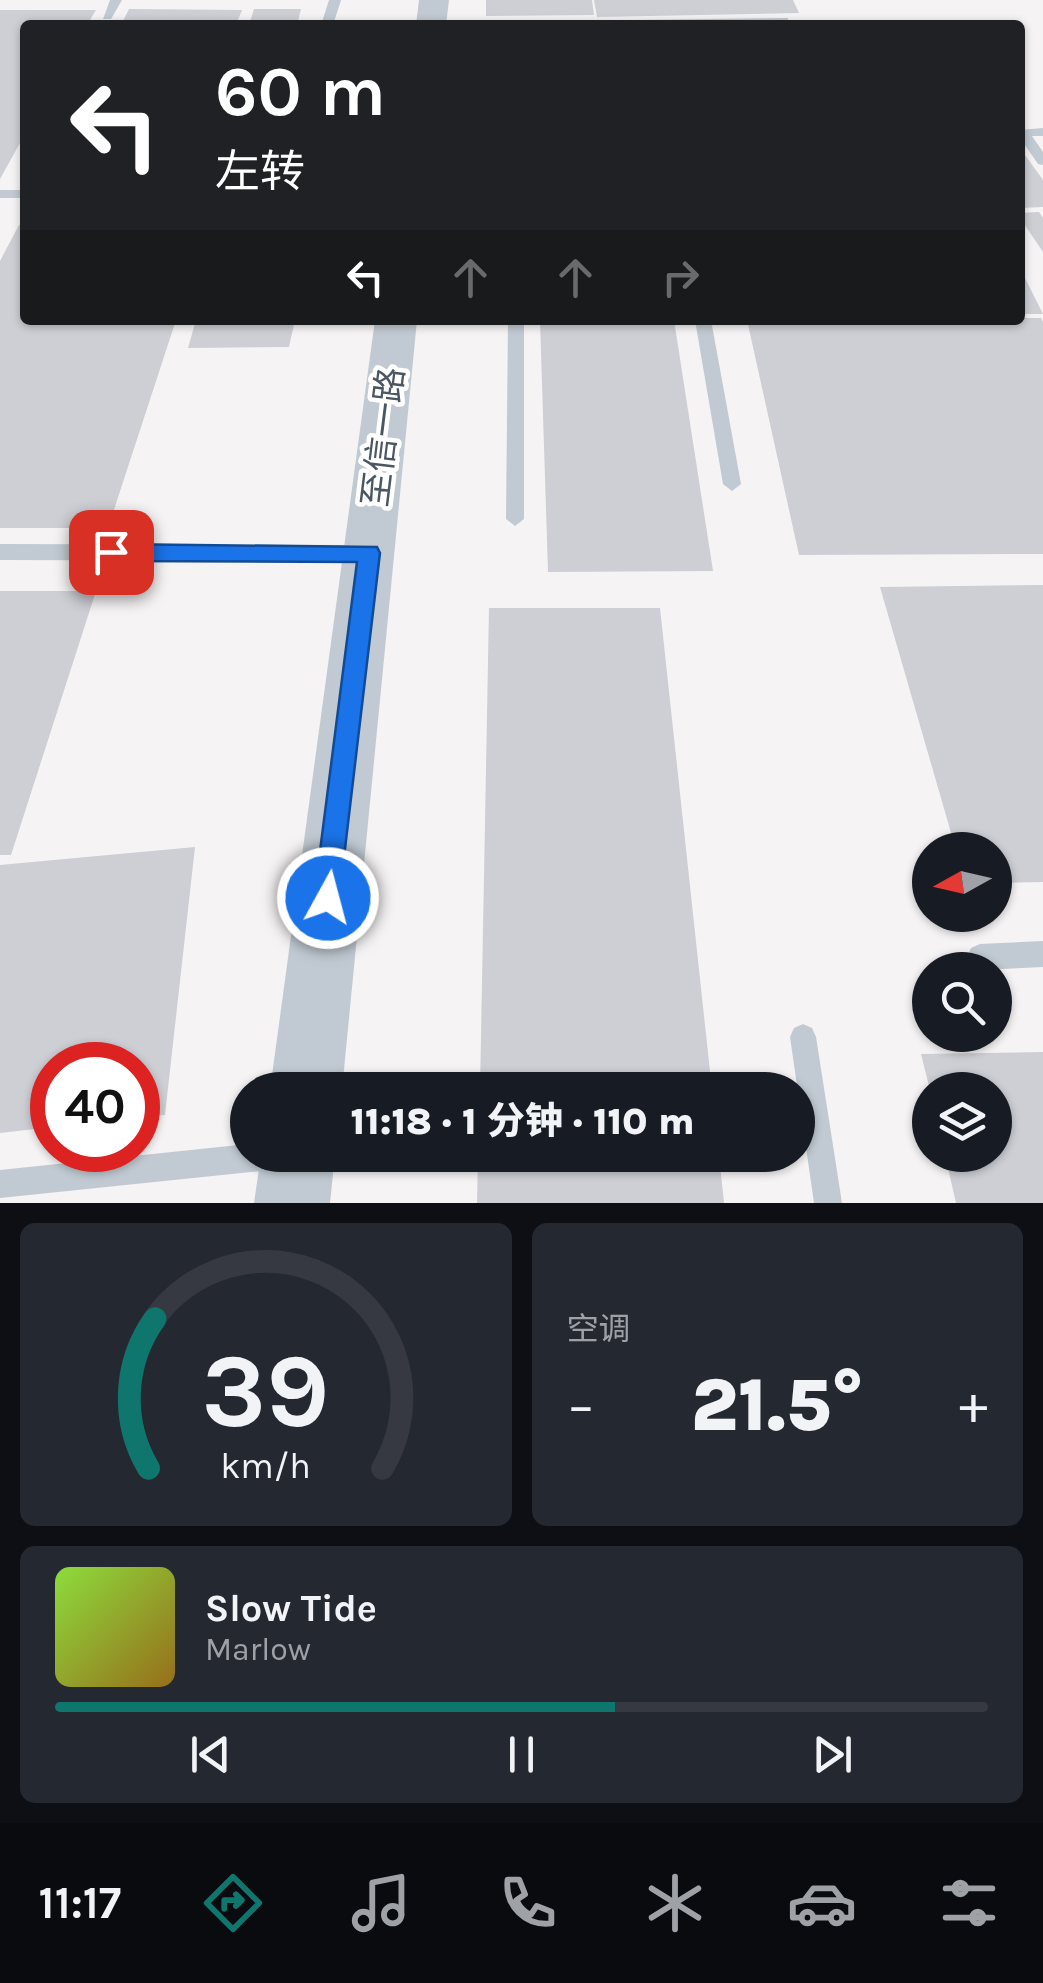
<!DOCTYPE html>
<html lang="zh">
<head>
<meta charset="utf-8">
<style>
	:root { --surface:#171b24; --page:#242831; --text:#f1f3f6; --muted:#9ea1a6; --line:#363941; --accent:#0f766e }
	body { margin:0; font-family:Karla,"Noto Sans SC",sans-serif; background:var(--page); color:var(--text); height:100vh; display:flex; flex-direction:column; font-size:38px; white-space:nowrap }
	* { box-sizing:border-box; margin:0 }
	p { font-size:32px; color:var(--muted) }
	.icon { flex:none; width:55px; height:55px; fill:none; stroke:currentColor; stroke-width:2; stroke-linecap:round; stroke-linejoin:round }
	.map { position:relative; height:1203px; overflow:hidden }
	.drawer { display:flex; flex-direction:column; gap:20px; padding:20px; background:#0d0f14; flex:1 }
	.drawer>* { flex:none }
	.hud { position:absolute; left:20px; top:20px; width:1005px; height:305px; border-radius:10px; box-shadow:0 2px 8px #0004; background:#202124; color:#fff; overflow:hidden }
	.needle { width:65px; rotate:262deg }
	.fabs { position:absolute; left:912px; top:832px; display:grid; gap:20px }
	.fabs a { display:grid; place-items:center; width:100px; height:100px; border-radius:50%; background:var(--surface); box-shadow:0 2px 8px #0004; font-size:50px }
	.speed { position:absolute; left:30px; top:1042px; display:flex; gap:20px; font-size:50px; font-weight:700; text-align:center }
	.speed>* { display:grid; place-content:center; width:130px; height:130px; border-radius:50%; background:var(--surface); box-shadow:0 2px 8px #0004; line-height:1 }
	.speed .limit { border:15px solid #d22; background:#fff; color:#111 }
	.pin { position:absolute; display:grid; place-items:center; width:85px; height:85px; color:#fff; margin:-42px; border-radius:20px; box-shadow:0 5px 15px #0006 }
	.me { position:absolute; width:110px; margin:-55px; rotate:7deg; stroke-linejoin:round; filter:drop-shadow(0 0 8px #0008) }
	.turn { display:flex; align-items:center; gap:35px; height:210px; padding:0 30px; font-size:45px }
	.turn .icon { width:130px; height:130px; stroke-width:2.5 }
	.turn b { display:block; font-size:70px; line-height:85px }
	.lanes { display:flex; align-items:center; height:95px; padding:0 30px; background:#0003; justify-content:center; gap:50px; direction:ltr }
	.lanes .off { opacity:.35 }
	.big { font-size:75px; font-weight:800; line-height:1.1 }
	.drawer .card { flex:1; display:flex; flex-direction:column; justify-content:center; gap:15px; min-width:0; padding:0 35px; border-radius:15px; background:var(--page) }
	.drawer .dial { align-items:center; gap:0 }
	.dial svg { height:260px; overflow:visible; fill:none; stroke:var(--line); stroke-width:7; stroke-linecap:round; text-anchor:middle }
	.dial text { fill:var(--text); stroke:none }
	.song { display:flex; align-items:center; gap:30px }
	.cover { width:120px; height:120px; border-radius:15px; background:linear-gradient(135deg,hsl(90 70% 55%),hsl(40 70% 35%)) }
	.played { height:10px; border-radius:5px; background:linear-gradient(90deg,var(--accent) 60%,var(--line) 60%) }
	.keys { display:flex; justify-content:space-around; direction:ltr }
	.heat { display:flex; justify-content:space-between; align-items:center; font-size:55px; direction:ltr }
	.drawer .tiles { flex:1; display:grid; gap:20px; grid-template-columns:1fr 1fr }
	.card:last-child { grid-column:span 2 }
	.trip { position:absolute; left:230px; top:1072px; width:585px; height:100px; border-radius:50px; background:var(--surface); box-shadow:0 2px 8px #0004; font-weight:800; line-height:100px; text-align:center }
	.tabs { display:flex; height:160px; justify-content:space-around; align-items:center; background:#090b0e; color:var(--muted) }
	.tabs .icon { width:70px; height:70px }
	.tabs .active { color:var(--accent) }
	.tabs b { font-size:45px; color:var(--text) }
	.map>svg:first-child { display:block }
</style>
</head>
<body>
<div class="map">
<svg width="1043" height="1203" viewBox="0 0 1043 1203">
	<rect width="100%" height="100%" fill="#f5f3f3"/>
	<g fill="#cdcfd5">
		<path d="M486,0H592L594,15L486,16Z"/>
		<path d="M594,0H793L799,13L597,17Z"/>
		<path d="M129,9L242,10L236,25H121Z"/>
		<path d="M254,9H301L297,25H249Z"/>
		<path d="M0,10H96L87,25H25V134L0,179Z"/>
		<path d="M1020,148L1043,180V207L1020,208Z"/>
		<path d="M1039,212L1043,218V252L1020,218V213Z"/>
		<path d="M19,225H25V320H176L108,528H0V261Z"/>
		<path d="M1020,268L1043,314H1020Z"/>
		<path d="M1020,318H1041L1043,322V554L799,555L747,320Z"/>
		<path d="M196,320H295L289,347L188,348Z"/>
		<path d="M540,320H674L713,571L548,572Z"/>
		<path d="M1043,585V882L995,883V850H956L880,587Z"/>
		<path d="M0,591H96L11,855H0Z"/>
		<path d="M489,608H660L712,1090H480Z"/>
		<path d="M195,847L165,1115L138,1118V1065H52V1127L0,1133V865Z"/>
		<path d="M1043,1052V1203H956L945,1155H995V1090H930L921,1054Z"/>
		<path d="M478,1155H719L724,1203H477Z"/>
	</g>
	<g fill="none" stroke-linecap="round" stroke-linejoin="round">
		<g fill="#c1cad2" fill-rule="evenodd">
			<path d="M110,0H122L111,19H103Z"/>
			<path d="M329,0H341L333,25H321Z"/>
			<path d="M788,18V22L784,23L482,25L488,22Z"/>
			<path d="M1043,128V136H1032L1043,152V165L1038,164L1020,138V130Z"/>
			<rect x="0" y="190" width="25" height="8"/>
			<path d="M508,320H524V519L515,526L506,519Z"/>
			<path d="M695,320H711L741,484L732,491L723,484Z"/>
			<path d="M0,544L368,545L375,547L378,553L375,559L368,561L0,560Z"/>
			<path d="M1043,941V967L980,970L971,966L967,957L971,948L980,944Z"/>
			<path d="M803,1024L812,1028L816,1037L842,1203H814L790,1037L794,1028Z"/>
			<path d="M248,1144V1155H294L290,1165L280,1169L0,1198V1170Z"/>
		</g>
		<g fill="#c1cad2" fill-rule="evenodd">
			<path d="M419,0H449L446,25H416Z"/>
			<path d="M375,320H417L342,1090H270Z"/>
			<path d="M261,1155H335L330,1203H254Z"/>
		</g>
	</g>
	<path fill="#1a73e8" stroke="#114b97" stroke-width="2.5" d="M111,544L377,547L380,553L338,908L328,912L318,908L314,898L357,562L111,561L100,552Z"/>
	<g text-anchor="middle" stroke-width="9" stroke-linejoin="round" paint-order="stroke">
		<g font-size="35" fill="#4a5661" stroke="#fff">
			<text transform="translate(383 437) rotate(-83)" y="12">至信一路</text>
		</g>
	</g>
</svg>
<div class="fabs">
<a><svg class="needle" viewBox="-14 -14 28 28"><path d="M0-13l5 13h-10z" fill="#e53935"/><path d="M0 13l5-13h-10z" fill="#9ea1a6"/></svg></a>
<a><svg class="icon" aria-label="search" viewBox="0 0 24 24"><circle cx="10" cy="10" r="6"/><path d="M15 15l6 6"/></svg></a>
<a><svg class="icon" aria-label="layers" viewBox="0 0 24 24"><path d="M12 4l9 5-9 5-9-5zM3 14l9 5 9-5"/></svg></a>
</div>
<div class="speed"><div class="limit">40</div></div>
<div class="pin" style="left:111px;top:552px;background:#d93025"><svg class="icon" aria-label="arrive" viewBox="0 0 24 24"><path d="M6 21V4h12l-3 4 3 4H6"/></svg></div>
<svg class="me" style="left:328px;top:898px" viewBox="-20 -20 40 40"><circle r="17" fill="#1a73e8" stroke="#fff" stroke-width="3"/><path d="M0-11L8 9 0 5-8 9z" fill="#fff"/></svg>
<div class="trip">11:18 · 1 分钟 · 110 m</div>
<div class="hud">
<div class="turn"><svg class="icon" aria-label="left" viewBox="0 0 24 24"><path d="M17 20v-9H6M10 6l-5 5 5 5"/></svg><div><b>60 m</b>左转</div></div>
<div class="lanes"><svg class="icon" aria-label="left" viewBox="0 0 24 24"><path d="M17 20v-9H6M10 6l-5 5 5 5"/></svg><svg class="icon off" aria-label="ahead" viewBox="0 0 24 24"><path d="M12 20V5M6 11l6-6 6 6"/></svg><svg class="icon off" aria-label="ahead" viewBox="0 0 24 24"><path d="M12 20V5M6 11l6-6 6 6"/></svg><svg class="icon off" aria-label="right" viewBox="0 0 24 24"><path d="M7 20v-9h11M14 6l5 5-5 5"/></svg></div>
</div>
</div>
<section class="drawer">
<div class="tiles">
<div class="card dial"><svg viewBox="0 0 100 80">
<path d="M14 69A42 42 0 1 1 86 69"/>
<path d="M14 69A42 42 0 0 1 16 23" stroke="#0f766e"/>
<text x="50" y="56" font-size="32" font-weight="700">39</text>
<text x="50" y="72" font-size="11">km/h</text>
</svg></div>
<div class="card"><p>空调</p>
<div class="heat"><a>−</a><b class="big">21.5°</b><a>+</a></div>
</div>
<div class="card">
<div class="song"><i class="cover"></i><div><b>Slow Tide</b><p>Marlow</p></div></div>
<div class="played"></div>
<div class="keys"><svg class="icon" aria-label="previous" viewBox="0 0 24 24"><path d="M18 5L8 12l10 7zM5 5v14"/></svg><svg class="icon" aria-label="pause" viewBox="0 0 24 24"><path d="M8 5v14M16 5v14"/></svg><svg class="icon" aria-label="next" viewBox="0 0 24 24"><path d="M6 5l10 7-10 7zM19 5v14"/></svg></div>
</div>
</div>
</section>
<nav class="tabs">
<b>11:17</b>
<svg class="icon active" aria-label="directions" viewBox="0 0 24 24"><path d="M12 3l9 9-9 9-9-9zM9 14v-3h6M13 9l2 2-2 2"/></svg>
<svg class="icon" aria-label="music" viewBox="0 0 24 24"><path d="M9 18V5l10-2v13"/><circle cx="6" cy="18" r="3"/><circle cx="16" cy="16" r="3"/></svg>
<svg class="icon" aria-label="phone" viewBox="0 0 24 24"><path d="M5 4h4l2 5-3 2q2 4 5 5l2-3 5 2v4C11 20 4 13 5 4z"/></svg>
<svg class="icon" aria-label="climate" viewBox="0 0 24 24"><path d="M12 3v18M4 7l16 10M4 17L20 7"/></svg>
<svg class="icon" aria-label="car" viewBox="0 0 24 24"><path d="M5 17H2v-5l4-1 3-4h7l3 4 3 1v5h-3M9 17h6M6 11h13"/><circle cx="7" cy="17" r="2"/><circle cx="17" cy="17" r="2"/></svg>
<svg class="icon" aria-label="filters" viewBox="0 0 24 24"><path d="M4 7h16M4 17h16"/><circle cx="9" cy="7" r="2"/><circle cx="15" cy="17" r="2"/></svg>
</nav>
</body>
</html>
